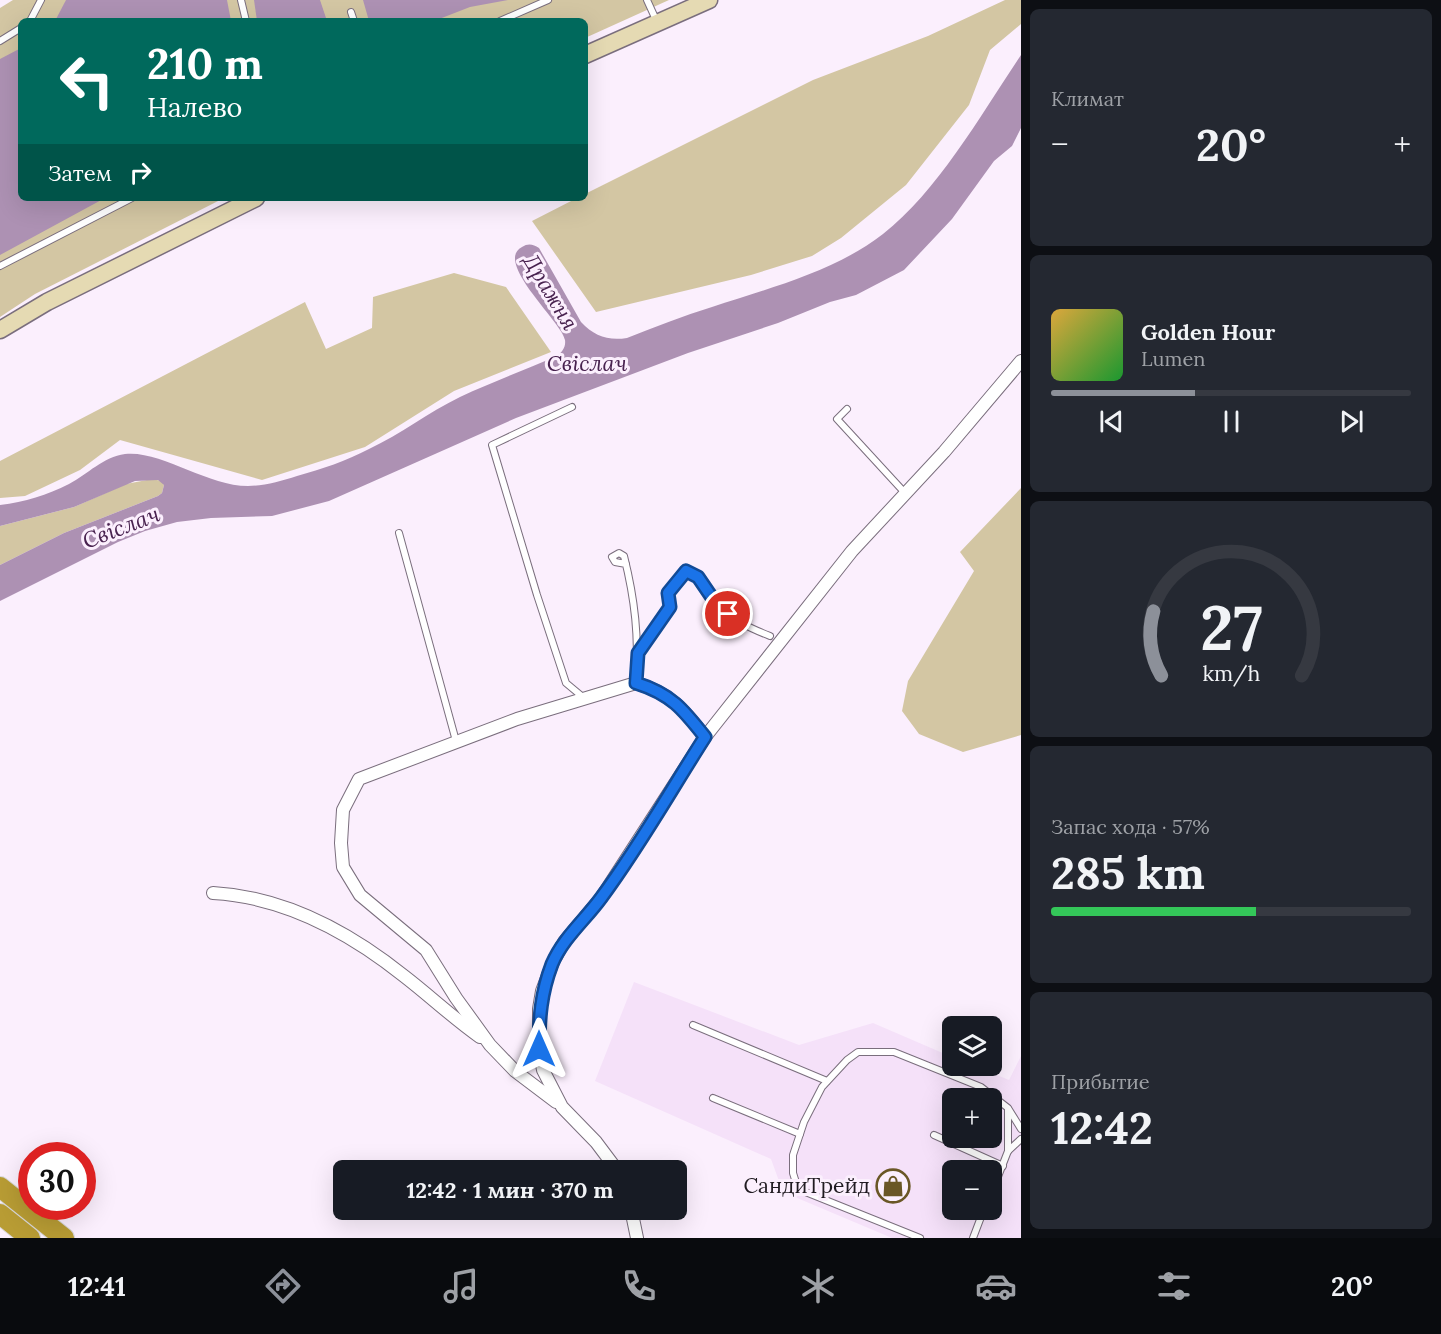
<!DOCTYPE html>
<html lang="ru">
<head>
<meta charset="utf-8">
<style>
	:root { --surface:#171b24; --page:#242831; --text:#f1f3f6; --muted:#9ea1a6; --line:#363941; --accent:#8c9099 }
	body { margin:0; font-family:Lora,serif; background:var(--page); color:var(--text); height:100vh; display:flex; flex-direction:column; font-size:22px; white-space:nowrap }
	* { box-sizing:border-box; margin:0 }
	p { font-size:20px; color:var(--muted) }
	.icon { flex:none; width:33px; height:33px; fill:none; stroke:currentColor; stroke-width:2; stroke-linecap:round; stroke-linejoin:round }
	.map { position:relative; flex:1; overflow:hidden }
	.drawer { display:flex; flex-direction:column; gap:9px; padding:9px; background:#0d0f14; width:420px }
	.drawer>* { flex:none }
	.banner { position:absolute; left:18px; top:18px; width:570px; height:183px; border-radius:9px; box-shadow:0 6px 24px #0002; background:#00695c; color:#fff; overflow:hidden }
	.fabs { position:absolute; left:942px; top:1016px; display:grid; gap:12px }
	.fabs a { display:grid; place-items:center; width:60px; height:60px; border-radius:9px; background:var(--surface); box-shadow:0 6px 24px #0002; font-size:30px }
	.speed { position:absolute; left:18px; top:1142px; display:flex; gap:12px; font-size:30px; font-weight:700; text-align:center }
	.speed>* { display:grid; place-content:center; width:78px; height:78px; border-radius:50%; background:var(--surface); box-shadow:0 6px 24px #0002; line-height:1 }
	.speed .limit { border:9px solid #d22; background:#fff; color:#111 }
	.pin { position:absolute; display:grid; place-items:center; width:51px; height:51px; color:#fff; margin:-26px; border:3px solid #fff; border-radius:50%; box-shadow:0 2px 6px #0007 }
	.me { position:absolute; width:66px; margin:-33px; rotate:0deg; stroke-linejoin:round; filter:drop-shadow(0 0 4px #0008) }
	.turn { display:flex; align-items:center; gap:21px; height:126px; padding:0 30px; font-size:27px }
	.turn .icon { width:78px; height:78px; stroke-width:2.5 }
	.turn b { display:block; font-size:42px; line-height:51px }
	.then { display:flex; align-items:center; height:57px; padding:0 30px; background:#0003; gap:12px; font-size:22px }
	.big { font-size:45px; font-weight:800; line-height:1.1 }
	.drawer .widget { flex:1; display:flex; flex-direction:column; justify-content:center; gap:9px; min-width:0; padding:0 21px; border-radius:9px; background:var(--page) }
	.drawer .dial { align-items:center; gap:0 }
	.dial svg { height:156px; overflow:visible; fill:none; stroke:var(--line); stroke-width:7; stroke-linecap:round; text-anchor:middle }
	.dial text { fill:var(--text); stroke:none }
	.song { display:flex; align-items:center; gap:18px }
	.cover { width:72px; height:72px; border-radius:9px; background:linear-gradient(135deg,hsl(40 70% 55%),hsl(130 70% 35%)) }
	.played { height:6px; border-radius:3px; background:linear-gradient(90deg,var(--accent) 40%,var(--line) 40%) }
	.keys { display:flex; justify-content:space-around; direction:ltr }
	.heat { display:flex; justify-content:space-between; align-items:center; font-size:33px; direction:ltr }
	.charge { height:9px; border-radius:4px; background:linear-gradient(90deg,#34c759 57%,var(--line) 0) }
	.trip { position:absolute; left:333px; top:1160px; width:354px; height:60px; border-radius:9px; background:var(--surface); box-shadow:0 6px 24px #0002; font-weight:800; line-height:60px; text-align:center }
	.tab-bar { display:flex; height:96px; justify-content:space-around; align-items:center; background:#090b0e; color:var(--muted) }
	.tab-bar .icon { width:42px; height:42px }
	.tab-bar .on { color:var(--accent) }
	.tab-bar b { font-size:27px; color:var(--text) }
	main { display:flex; flex:1; min-height:0 }
	.map>svg:first-child { display:block }
</style>
</head>
<body>
<main>
<div class="map">
<svg width="1021" height="1238" viewBox="0 0 1021 1238">
	<rect width="100%" height="100%" fill="#fbeffd"/>
	<path fill="#f5e1f9" fill-rule="evenodd" d="M634,982L799,1045L873,1023L952,1057V1065H972L1009,1080L1021,1056V1238H892L783,1192L771,1159L595,1081ZM952,1098H992V1137H952ZM952,1170H992V1209H952Z"/>
	<g fill="#d3c6a3">
		<path d="M13,0H669L585,38V21H21V198H224L35,294L0,317V8Z"/>
		<path d="M1005,0H1021V24L990,50L969,105L906,185L841,238L812,256L751,275L596,312L532,221L577,198H585V194L813,80L928,36Z"/>
		<path d="M454,273L506,287L551,352L454,391L365,447L262,480L120,440L80,470L25,496L0,498V461L305,302L326,349L372,328L373,297Z"/>
		<path d="M152,479L162,481L164,485L162,493L158,496L64,533L0,565V526L74,507L126,484Z"/>
		<path d="M1021,488V735L963,752L919,734L902,711L908,681L974,571L960,552Z"/>
	</g>
	<g fill="#ad91b3">
		<path d="M66,0H227L231,21H55Z"/>
		<path d="M254,0H320L327,21H257Z"/>
		<path d="M363,0H508L470,7L434,21H369Z"/>
		<path d="M21,48V198H105L0,255V59Z"/>
		<path d="M1021,55V128L1012,146L994,161L952,219L904,270L856,295L830,302L778,323L688,353L516,418L329,501L272,516L211,518L177,522L145,531L118,542L0,601V565L64,533L158,496L162,493L164,485L158,480L135,481L74,507L0,526V505C25,502 47,495 69,484C88,474 103,457 125,454C161,450 207,486 248,486C264,486 281,481 297,476C322,469 346,461 369,449C401,434 429,412 460,397C492,382 525,370 557,356C562,352 566,347 565,340C563,323 493,262 522,247C528,243 533,244 539,248L581,322C594,336 608,341 627,338C655,327 683,316 712,307C769,288 834,272 883,234C938,191 982,113 1021,55Z"/>
	</g>
	<g fill="none" stroke-linecap="round" stroke-linejoin="round">
		<g stroke="#7a6e7d" stroke-width="8">
			<g id="service">
				<path d="M241,0L246,21"/>
				<path d="M647,0L657,22"/>
				<path d="M351,12L354,21"/>
				<path d="M30,21L41,0"/>
				<path d="M500,21L548,0"/>
				<path d="M0,41L21,28"/>
				<path d="M0,266L132,198"/>
				<path d="M572,407L492,445L537,595L566,683L584,698"/>
				<path d="M847,409L837,419L905,493"/>
				<path d="M399,533L456,741"/>
				<path d="M626,564L615,562L612,557L619,553L624,556C635,600 639,637 636,683"/>
				<path d="M638,653L670,607L668,593L686,571C702,579 704,589 715,601C732,620 747,627 770,636"/>
				<path d="M693,1025L827,1081"/>
				<path d="M713,1098L800,1134"/>
				<path d="M934,1135L1003,1166"/>
				<path d="M1008,1151V1109"/>
				<path d="M992,1192L1008,1151L1021,1139"/>
				<path d="M920,1238L798,1189L793,1173V1155L804,1122L822,1087L847,1060L858,1052H894L981,1087L1008,1108L1021,1129"/>
				<path d="M973,1238L984,1209"/>
			</g>
		</g>
		<g stroke="#7a6e7d" stroke-width="14">
			<g id="minor">
				<path d="M213,893C284,897 349,932 404,976C430,996 453,1018 480,1037"/>
				<path d="M556,1102L515,1071L490,1045L456,998L426,950L360,895L343,867L341,843L343,810L359,779L517,719L636,683C671,694 683,708 705,737"/>
				<path d="M617,1170L596,1142L562,1107L543,1070L539,1049V1009L542,991L553,962L564,942L601,898L705,737L852,551L944,452L1021,361"/>
				<path d="M631,1209L637,1238"/>
			</g>
		</g>
		<g stroke="#7a6e7d" stroke-width="19">
			<g id="secondary">
				<path d="M585,55L709,0"/>
				<path d="M0,330L47,302L256,198"/>
			</g>
		</g>
		<g stroke="#d7d6d7" stroke-width="22">
			<g id="trunk">
				<path d="M0,1187L64,1238"/>
				<path d="M0,1214L30,1238"/>
			</g>
		</g>
		<use href="#service" stroke="#fff" stroke-width="6"/>
		<use href="#minor" stroke="#fff" stroke-width="12"/>
		<use href="#secondary" stroke="#e5dab3" stroke-width="16"/>
		<use href="#trunk" stroke="#b89c34" stroke-width="20"/>
	</g>
	<g fill="none" stroke-linecap="round" stroke-linejoin="round">
		<g stroke="#114b97" stroke-width="15">
			<path id="route" d="M539,1049C539,1018 541,993 552,964C563,938 585,920 601,898C639,847 671,790 705,737C683,709 671,694 636,683L638,653L670,607L668,593L686,571L698,577L713,599L728,614"/>
		</g>
		<use href="#route" stroke="#1a73e8" stroke-width="10"/>
	</g>
	<defs>
		<g id="shop-ring" transform="scale(1.725)"><circle r="9.5" fill="#fbeffd" stroke="#6a5726" stroke-width="1.5"/><path d="M-5-2.5h2.3a2.7 3.5 0 0 1 5.4 0H5L5.5 6h-11ZM-1.5-2.5h3a1.5 2.3 0 0 0-3 0Z" fill="#6a5726"/></g>
	</defs>
	<g fill-rule="evenodd">
		<use href="#shop-ring" x="893" y="1186"/>
	</g>
	<g text-anchor="middle" stroke-width="6" stroke-linejoin="round" paint-order="stroke">
		<g font-size="21" fill="#201b21" stroke="#fbeffd" text-anchor="end">
			<text x="870" y="1193">СандиТрейд</text>
		</g>
		<g font-size="22" font-style="italic" fill="#48224f" stroke="#fbeffd">
			<text transform="translate(551 292) rotate(59)" y="8">Дражня</text>
			<text x="587" y="371">Свіслач</text>
			<text transform="translate(121 527) rotate(-21)" y="8">Свіслач</text>
		</g>
	</g>
</svg>
<div class="fabs">
<a><svg class="icon" aria-label="layers" viewBox="0 0 24 24"><path d="M12 4l9 5-9 5-9-5zM3 14l9 5 9-5"/></svg></a>
<a>+</a>
<a>−</a>
</div>
<div class="speed"><div class="limit">30</div></div>
<div class="pin" style="left:728px;top:614px;background:#d93025"><svg class="icon" aria-label="arrive" viewBox="0 0 24 24"><path d="M6 21V4h12l-3 4 3 4H6"/></svg></div>
<svg class="me" style="left:539px;top:1049px" viewBox="-20 -20 40 40"><path d="M0-17L14 15 0 8-14 15z" fill="#1a73e8" stroke="#fff" stroke-width="4"/></svg>
<div class="trip">12:42 · 1 мин · 370 m</div>
<div class="banner">
<div class="turn"><svg class="icon" aria-label="left" viewBox="0 0 24 24"><path d="M17 20v-9H6M10 6l-5 5 5 5"/></svg><div><b>210 m</b>Налево</div></div>
<div class="then">Затем<svg class="icon" aria-label="right" viewBox="0 0 24 24"><path d="M7 20v-9h11M14 6l5 5-5 5"/></svg></div>
</div>
</div>
<section class="drawer">
<div class="widget"><p>Климат</p>
<div class="heat"><a>−</a><b class="big">20°</b><a>+</a></div>
</div>
<div class="widget">
<div class="song"><i class="cover"></i><div><b>Golden Hour</b><p>Lumen</p></div></div>
<div class="played"></div>
<div class="keys"><svg class="icon" aria-label="previous" viewBox="0 0 24 24"><path d="M18 5L8 12l10 7zM5 5v14"/></svg><svg class="icon" aria-label="pause" viewBox="0 0 24 24"><path d="M8 5v14M16 5v14"/></svg><svg class="icon" aria-label="next" viewBox="0 0 24 24"><path d="M6 5l10 7-10 7zM19 5v14"/></svg></div>
</div>
<div class="widget dial"><svg viewBox="0 0 100 80">
<path d="M14 69A42 42 0 1 1 86 69"/>
<path d="M14 69A42 42 0 0 1 10 36" stroke="#8c9099"/>
<text x="50" y="56" font-size="32" font-weight="700">27</text>
<text x="50" y="72" font-size="11">km/h</text>
</svg></div>
<div class="widget"><p>Запас хода · 57%</p><b class="big">285 km</b><div class="charge"></div></div>
<div class="widget"><p>Прибытие</p><b class="big">12:42</b></div>
</section>
</main>
<nav class="tab-bar">
<b>12:41</b>
<svg class="icon on" aria-label="directions" viewBox="0 0 24 24"><path d="M12 3l9 9-9 9-9-9zM9 14v-3h6M13 9l2 2-2 2"/></svg>
<svg class="icon" aria-label="music" viewBox="0 0 24 24"><path d="M9 18V5l10-2v13"/><circle cx="6" cy="18" r="3"/><circle cx="16" cy="16" r="3"/></svg>
<svg class="icon" aria-label="phone" viewBox="0 0 24 24"><path d="M5 4h4l2 5-3 2q2 4 5 5l2-3 5 2v4C11 20 4 13 5 4z"/></svg>
<svg class="icon" aria-label="climate" viewBox="0 0 24 24"><path d="M12 3v18M4 7l16 10M4 17L20 7"/></svg>
<svg class="icon" aria-label="car" viewBox="0 0 24 24"><path d="M5 17H2v-5l4-1 3-4h7l3 4 3 1v5h-3M9 17h6M6 11h13"/><circle cx="7" cy="17" r="2"/><circle cx="17" cy="17" r="2"/></svg>
<svg class="icon" aria-label="filters" viewBox="0 0 24 24"><path d="M4 7h16M4 17h16"/><circle cx="9" cy="7" r="2"/><circle cx="15" cy="17" r="2"/></svg>
<b>20°</b>
</nav>
</body>
</html>
